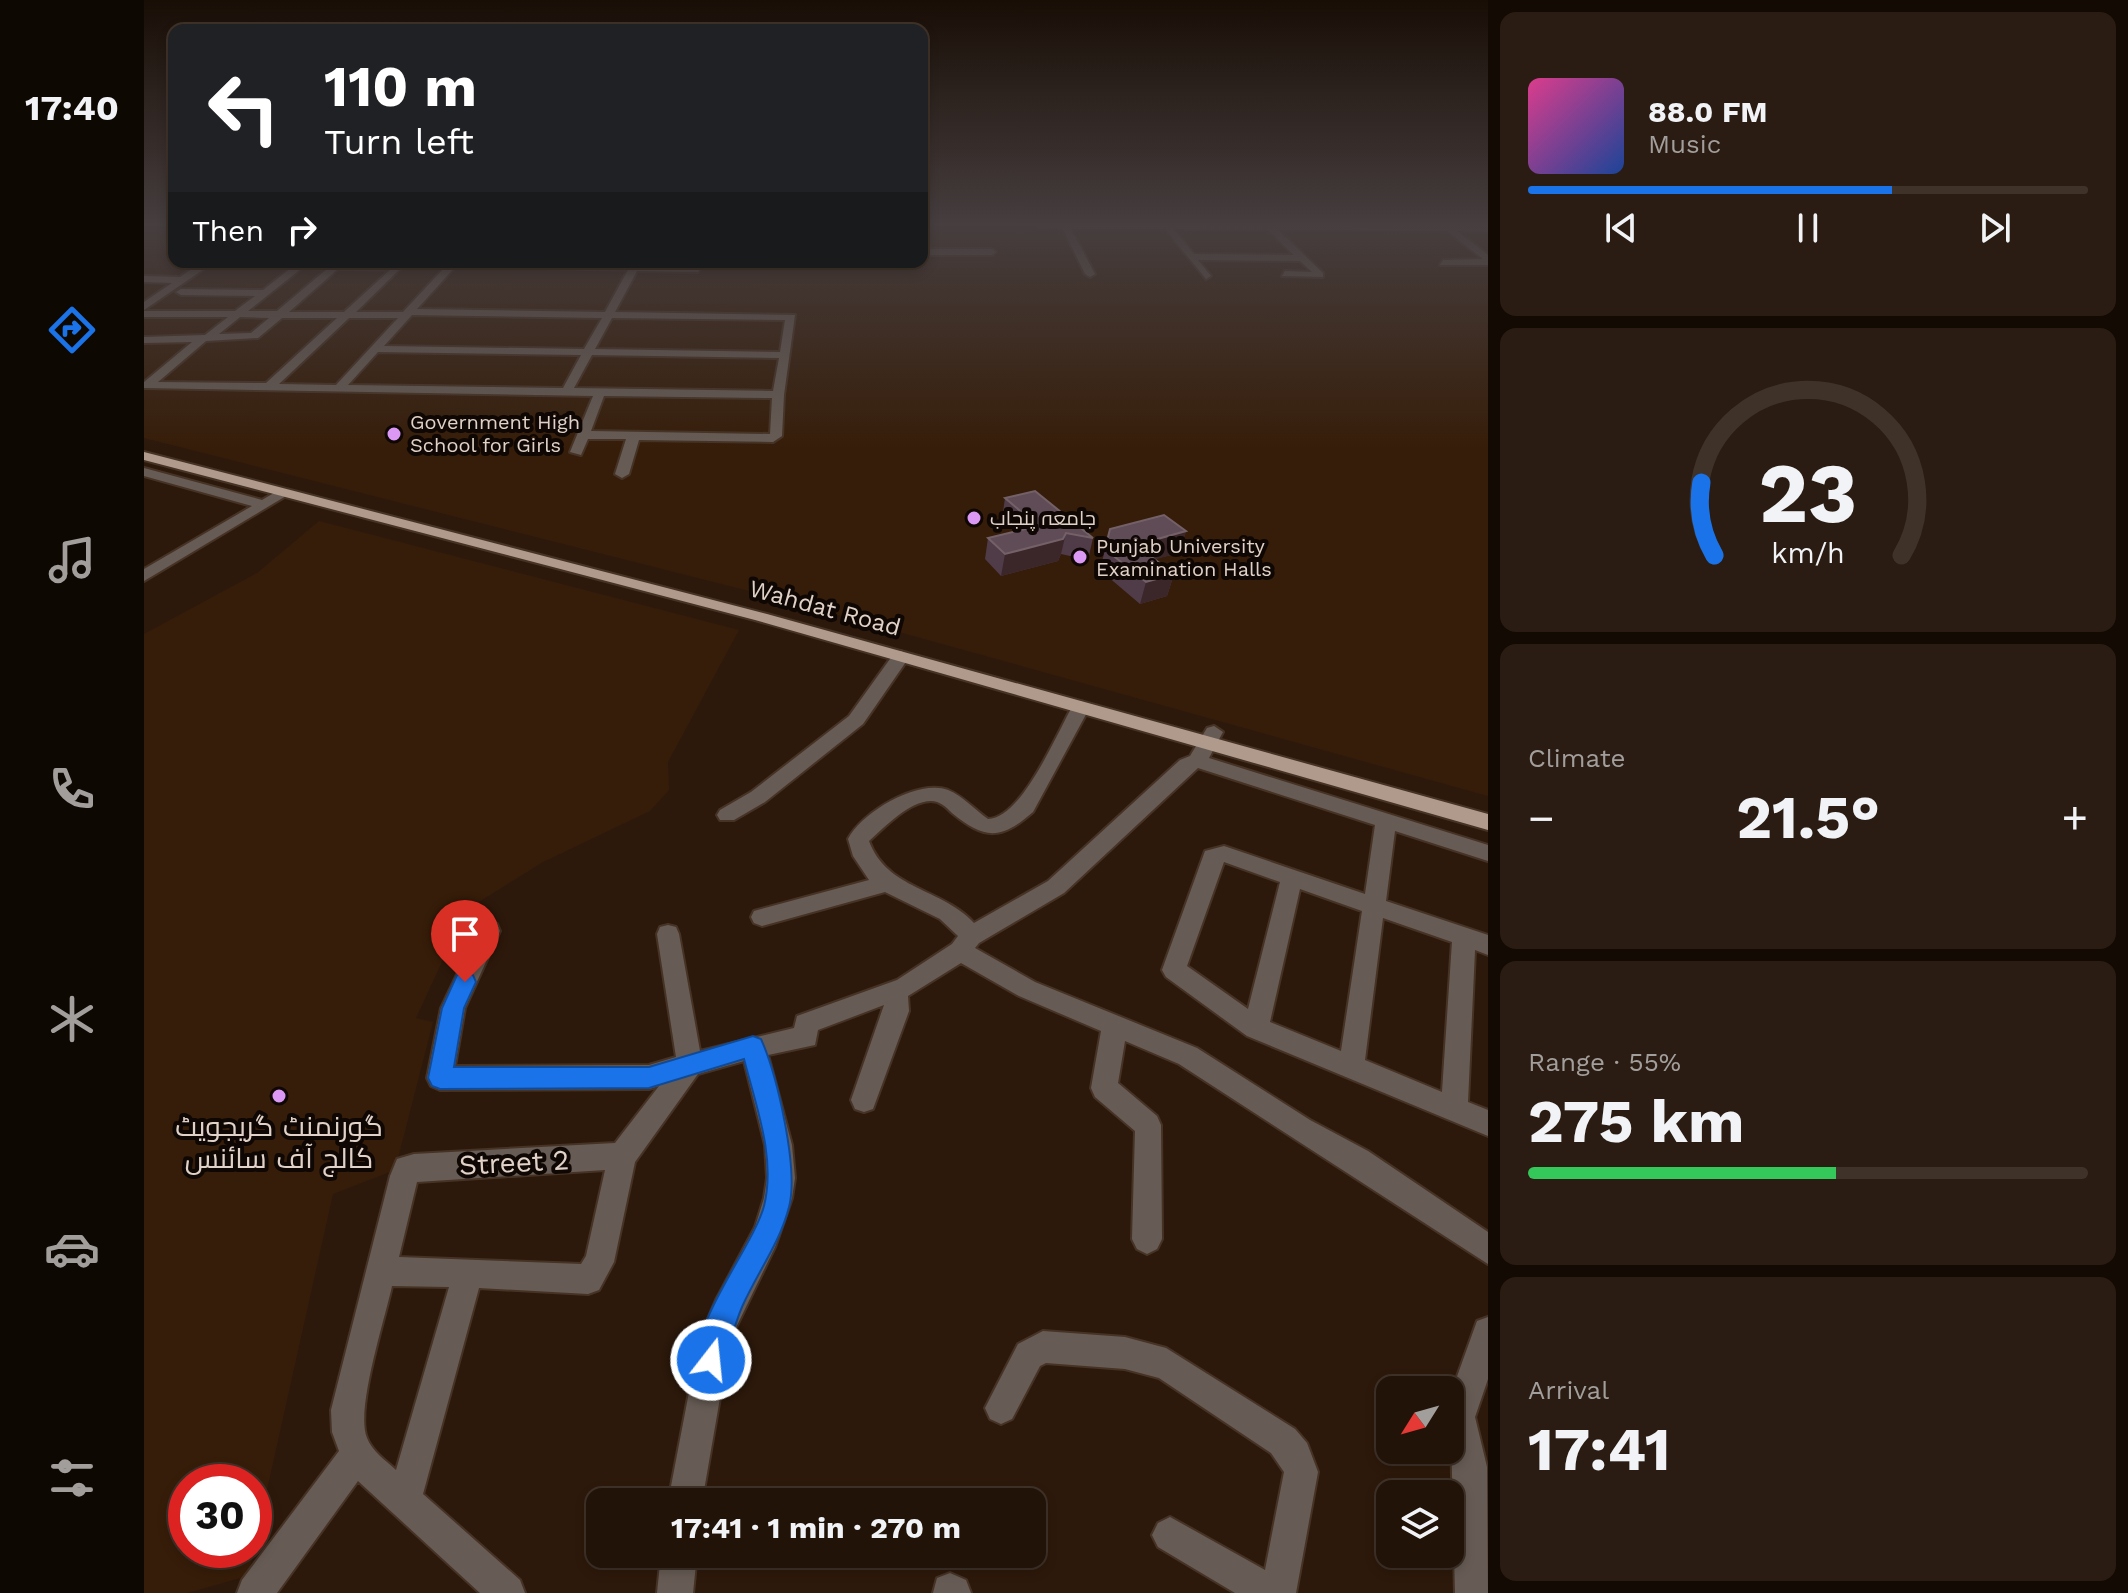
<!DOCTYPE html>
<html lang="en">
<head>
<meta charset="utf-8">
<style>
	:root { --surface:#221308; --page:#2a1c12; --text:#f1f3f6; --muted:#a29e9c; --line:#3f3229; --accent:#1a73e8 }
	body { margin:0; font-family:"Work Sans",Cairo,sans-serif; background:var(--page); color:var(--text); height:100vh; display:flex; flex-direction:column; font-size:30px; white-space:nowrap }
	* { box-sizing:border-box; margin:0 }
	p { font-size:26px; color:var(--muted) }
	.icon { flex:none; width:44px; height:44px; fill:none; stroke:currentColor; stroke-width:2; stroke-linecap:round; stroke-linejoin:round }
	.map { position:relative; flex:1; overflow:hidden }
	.drawer { display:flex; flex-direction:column; gap:12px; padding:12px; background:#130a04; width:640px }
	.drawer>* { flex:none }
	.banner { position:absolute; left:24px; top:24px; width:760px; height:244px; border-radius:16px; box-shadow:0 4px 12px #0003,0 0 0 2px var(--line); background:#202124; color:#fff; overflow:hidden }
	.needle { width:52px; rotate:233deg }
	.tools { position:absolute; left:1232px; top:1376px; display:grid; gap:16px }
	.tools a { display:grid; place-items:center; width:88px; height:88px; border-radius:16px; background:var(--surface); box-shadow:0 4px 12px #0003,0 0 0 2px var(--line); font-size:40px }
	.speed { position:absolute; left:24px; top:1464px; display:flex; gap:16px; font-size:40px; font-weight:700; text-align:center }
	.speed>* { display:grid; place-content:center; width:104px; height:104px; border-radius:50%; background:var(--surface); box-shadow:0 4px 12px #0003,0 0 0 2px var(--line); line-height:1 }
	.speed .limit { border:12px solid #d22; background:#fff; color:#111 }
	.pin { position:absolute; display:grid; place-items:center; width:68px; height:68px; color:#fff; margin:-82px -34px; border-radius:50% 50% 50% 0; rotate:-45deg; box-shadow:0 0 8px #0007 }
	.pin .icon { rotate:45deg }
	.me { position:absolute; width:88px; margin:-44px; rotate:16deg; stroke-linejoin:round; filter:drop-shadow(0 0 6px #0008) }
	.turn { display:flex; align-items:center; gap:28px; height:168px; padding:0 24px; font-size:36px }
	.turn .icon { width:104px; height:104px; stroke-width:2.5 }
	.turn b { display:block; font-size:56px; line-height:68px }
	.then { display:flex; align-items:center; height:76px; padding:0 24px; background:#0003; gap:16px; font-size:30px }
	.big { font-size:60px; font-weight:700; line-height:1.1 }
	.drawer .card { flex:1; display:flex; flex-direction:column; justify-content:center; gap:12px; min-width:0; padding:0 28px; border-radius:16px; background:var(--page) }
	.drawer .dial { align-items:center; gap:0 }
	.dial svg { height:208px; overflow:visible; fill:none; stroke:var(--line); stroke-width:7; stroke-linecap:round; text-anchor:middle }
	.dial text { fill:var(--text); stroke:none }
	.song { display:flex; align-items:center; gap:24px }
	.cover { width:96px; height:96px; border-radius:12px; background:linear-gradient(135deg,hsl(330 70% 55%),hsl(220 70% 35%)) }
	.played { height:8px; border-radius:4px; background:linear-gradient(90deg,var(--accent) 65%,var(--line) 65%) }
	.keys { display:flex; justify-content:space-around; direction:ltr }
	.heat { display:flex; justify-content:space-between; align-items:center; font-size:44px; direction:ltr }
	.charge { height:12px; border-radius:6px; background:linear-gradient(90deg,#34c759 55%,var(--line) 0) }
	.trip { position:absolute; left:442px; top:1488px; width:460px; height:80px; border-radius:16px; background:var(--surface); box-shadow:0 4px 12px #0003,0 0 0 2px var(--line); font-weight:700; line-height:80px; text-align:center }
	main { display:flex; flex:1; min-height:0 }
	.dock { display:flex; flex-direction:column; width:144px; justify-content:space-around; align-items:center; background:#0e0803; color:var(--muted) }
	.dock .icon { width:56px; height:56px }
	.dock .current { color:var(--accent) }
	.dock b { font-size:36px; color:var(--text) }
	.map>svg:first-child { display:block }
</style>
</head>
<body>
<main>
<nav class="dock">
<b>17:40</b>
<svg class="icon current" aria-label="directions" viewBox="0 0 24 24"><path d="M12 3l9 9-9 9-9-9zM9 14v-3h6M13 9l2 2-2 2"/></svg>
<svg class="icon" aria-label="music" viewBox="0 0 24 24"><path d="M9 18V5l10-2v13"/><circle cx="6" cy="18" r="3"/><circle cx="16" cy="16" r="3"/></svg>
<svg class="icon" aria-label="phone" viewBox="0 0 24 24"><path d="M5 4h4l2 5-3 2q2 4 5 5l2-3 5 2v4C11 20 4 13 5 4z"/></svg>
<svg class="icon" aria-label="climate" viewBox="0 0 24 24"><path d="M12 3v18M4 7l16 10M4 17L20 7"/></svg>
<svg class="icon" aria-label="car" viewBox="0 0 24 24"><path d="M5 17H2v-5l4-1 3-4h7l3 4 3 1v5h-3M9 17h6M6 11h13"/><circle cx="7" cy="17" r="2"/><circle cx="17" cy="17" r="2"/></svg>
<svg class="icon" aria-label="filters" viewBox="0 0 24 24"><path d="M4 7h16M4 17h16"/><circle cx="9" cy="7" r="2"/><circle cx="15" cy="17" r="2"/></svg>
</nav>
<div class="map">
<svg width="1344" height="1593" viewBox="0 0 1344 1593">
	<rect width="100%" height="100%" fill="#2d190b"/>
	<g fill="#361d09">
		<path d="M30,226V262H778V226H1344V796L633,598L0,438V227Z"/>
		<path d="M175,521L595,630L524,762L525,790L506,811L399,862L322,910L272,1018L289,1022L251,1170L189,1194L110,1548V1482H42V1550H110L104,1576L43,1593H0V634L113,573Z"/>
	</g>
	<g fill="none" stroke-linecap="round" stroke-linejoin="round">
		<g stroke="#463325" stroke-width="4">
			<g id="minor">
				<path d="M894,226H1344V232L1313,231L1344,255V265H1296L1299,260L1339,259L1303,231L1134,230L1179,273V277L1138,276L1141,271L1168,272L1156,261L1054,260L1067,276L1062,279L1021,229H927L951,274L946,277L941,274L919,229ZM1030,229L1124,230L1150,255L1050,254Z"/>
				<path d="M778,249H848L852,252L848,255H778Z"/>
				<path d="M58,262H408L550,266L551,262H561L554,272L493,271L471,312L651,315L640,395L638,436L629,442L495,440L485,474L478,478L471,474L482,439H444L437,455L426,452L449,396L0,388V382L48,342L0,343V337L61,335L84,317H0V311H91L111,296L37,295L32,292L37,289L119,290L147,268L63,267L0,310V302L28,283L0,282V276L36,277ZM261,264L302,266L259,312H212ZM312,266L484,270L461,312L273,309ZM158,268L183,269L133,311H104ZM194,269L246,270L200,312H145ZM268,315L458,318L440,349L240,346ZM96,317L125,318L107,333L75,334ZM138,318H193L122,383L14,382L62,341L114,338ZM205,318H254L192,385L135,384ZM468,318L641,320L636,352L451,349ZM234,352L437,355L419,388L204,385ZM448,355L635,358L629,391L430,388ZM460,396L628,398L626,434L447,431Z"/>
				<path d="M0,468L118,500L135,490L147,493L0,581V569L108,506L0,476Z"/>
				<path d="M757,651L766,656L719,724L621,802L590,820H576L573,815L576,810L607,792L705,716L751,652Z"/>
				<path d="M937,701L946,707L889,812C857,840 841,840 808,813C802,807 796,801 787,801C765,801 741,827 725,841C743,890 798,888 830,923L904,881L1036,760L1046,756L1063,728L1070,726L1079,732L1065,758L1344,845V861L1251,831L1242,901L1344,935V955L1331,950L1324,1102L1344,1110V1136L1103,1036L1022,977L1018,970L1061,851L1080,846L1221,894L1231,825L1054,768L920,893L835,943L831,948L891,982L1053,1048L1166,1120L1224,1151L1344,1232V1264L1035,1064L981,1041L974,1083L1013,1116L1017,1125L1018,1239L1013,1249L1003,1254L993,1249L988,1239L991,1131L951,1097L947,1088L957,1031L875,996L817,963L764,996L765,1011L729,1109L720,1112L711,1109L707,1100L740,1005L674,1030L671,1045L624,1055L648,1145L651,1178L648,1198L631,1247L586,1340L558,1502H524L555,1340L572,1300L611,1227L620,1198L623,1178L621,1145L600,1061L554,1074L491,1162L470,1262L455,1290L444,1294L335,1288L279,1494L376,1580L381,1593H336L214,1481L133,1593H93L98,1580L195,1451L188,1432L187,1410L246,1176L253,1159L270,1154L471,1143L515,1086L505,1089L296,1090L287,1086L283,1078L297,1008L337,924L345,922L353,924L356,931L321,1008L311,1066L505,1065L532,1057L513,934L516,927L524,925L532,927L535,934L556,1051L650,1028L653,1016L753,980L808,944L814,936L796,919L741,892L618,926L610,923L607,917L610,911L725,880L709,856L704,839C718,812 774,779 804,790C819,796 831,810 844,819C878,818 912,735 928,707ZM1080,862L1136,882L1104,1009L1043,966ZM1156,889L1218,911L1197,1051L1126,1022ZM1239,918L1308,942L1298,1092L1221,1060ZM461,1170L442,1256L437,1264L255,1257L273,1182ZM248,1286L305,1287L252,1470C241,1460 228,1451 223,1438C211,1410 241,1319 248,1286Z"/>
				<path d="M1344,1317V1379L1331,1417L1343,1467L1344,1593H1311L1306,1396L1333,1321Z"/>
				<path d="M899,1331L981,1337L1022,1348L1151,1429L1163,1443L1174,1472L1152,1593H1091L1014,1547L1008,1535L1014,1523L1026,1517L1121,1570L1140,1472L1127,1453L1015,1378L981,1369L902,1363L896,1366L868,1419L857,1424L846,1419L841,1408L874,1344Z"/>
				<path d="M517,1554H553L549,1593H513Z"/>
				<path d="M806,1573L822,1580L827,1593H789L793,1578Z"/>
			</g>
		</g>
		<g stroke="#463325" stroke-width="4">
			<path id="major" d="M0,452L623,614L1344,814V830L611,620L0,460Z"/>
		</g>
		<use href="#minor" fill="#675c55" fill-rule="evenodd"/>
		<use href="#major" fill="#b09a8b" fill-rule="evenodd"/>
	</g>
	<g fill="#503b49">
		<path d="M861,498L949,538L944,560L917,554L914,561L857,576L841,559L844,538L872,531L858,519Z"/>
		<path d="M966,529L1042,531L1035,553L1011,559L1030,574L1023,596L996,604L956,570Z"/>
	</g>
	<g fill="#3b272a">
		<path d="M1042,531L1035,553L986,566L992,545Z"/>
		<path d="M922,533L917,554L914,561L857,576L861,554Z"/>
		<path d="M1030,574L1023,596L996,604L1002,582Z"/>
	</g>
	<g fill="#5f4c56" stroke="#746168" stroke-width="2">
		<path d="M891,491L949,538L922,533L919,539L861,554L844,538L894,526L861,498Z"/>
		<path d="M1020,515L1042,531L992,545L1030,574L1002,582L961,549L966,529Z"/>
	</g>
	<linearGradient id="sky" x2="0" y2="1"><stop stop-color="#190e06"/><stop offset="0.5" stop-color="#463e3f"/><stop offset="1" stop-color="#463e3f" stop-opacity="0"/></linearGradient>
	<rect width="1344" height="449" fill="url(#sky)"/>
	<path fill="#1a73e8" stroke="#114b97" stroke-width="2" d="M321,973L329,975L332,982L320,1008L310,1067H505L609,1036L617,1039C633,1075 655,1169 645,1207C636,1243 613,1273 598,1307C589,1328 585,1350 577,1371L567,1375L556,1371C540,1330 609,1248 620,1206C632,1158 612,1106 600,1059L505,1088L296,1089L288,1086L284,1078L298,1008L313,975Z"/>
	<g fill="#db99f5" stroke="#0f0703" stroke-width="3">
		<circle cx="250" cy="434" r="8"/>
		<circle cx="830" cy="518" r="8"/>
		<circle cx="936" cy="557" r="8"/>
		<circle cx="135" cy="1096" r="8"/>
	</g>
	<g text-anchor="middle" stroke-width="8" stroke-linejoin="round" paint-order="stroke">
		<g font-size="20" fill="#e0d2c8" stroke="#0f0703" text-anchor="start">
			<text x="266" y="429">Government High<tspan x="266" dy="23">School for Girls</tspan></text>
			<text x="846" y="525">جامعہ پنجاب</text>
			<text x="952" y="553">Punjab University<tspan x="952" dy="23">Examination Halls</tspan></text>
		</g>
		<g font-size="24" fill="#e0d2c8" stroke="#0f0703">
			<text transform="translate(681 608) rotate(15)" y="8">Wahdat Road</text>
		</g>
		<g font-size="28" fill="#e0d2c8" stroke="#0f0703">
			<text x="135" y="1136">گورنمنٹ گریجویٹ<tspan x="135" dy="32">کالج آف سائنس</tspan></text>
		</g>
		<g font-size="28" fill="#e0d2c8" stroke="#0f0703">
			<text transform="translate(370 1162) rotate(-3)" y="10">Street 2</text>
		</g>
	</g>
</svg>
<div class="tools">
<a><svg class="needle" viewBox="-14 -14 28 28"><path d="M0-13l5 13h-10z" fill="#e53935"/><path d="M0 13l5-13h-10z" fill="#a29e9c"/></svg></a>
<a><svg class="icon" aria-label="layers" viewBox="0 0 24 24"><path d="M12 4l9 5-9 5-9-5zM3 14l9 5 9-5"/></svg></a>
</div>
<div class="speed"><div class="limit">30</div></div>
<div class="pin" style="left:321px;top:982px;background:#d93025"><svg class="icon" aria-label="arrive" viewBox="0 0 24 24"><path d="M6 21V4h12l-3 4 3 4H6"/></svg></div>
<svg class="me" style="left:567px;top:1360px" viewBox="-20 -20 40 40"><circle r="17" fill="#1a73e8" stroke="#fff" stroke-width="3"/><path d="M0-11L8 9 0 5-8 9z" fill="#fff"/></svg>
<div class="trip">17:41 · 1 min · 270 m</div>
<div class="banner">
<div class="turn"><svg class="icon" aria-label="left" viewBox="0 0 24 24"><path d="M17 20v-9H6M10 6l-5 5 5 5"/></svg><div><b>110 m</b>Turn left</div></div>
<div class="then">Then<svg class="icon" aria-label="right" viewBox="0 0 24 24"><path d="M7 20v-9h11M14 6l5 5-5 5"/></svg></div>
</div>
</div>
<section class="drawer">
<div class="card">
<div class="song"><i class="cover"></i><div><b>88.0 FM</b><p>Music</p></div></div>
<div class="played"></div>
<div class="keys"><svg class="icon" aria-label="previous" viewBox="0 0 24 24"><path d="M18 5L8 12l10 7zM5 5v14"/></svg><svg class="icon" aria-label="pause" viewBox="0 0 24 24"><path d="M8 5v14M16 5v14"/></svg><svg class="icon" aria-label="next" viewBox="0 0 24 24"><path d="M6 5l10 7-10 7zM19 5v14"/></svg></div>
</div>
<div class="card dial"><svg viewBox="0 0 100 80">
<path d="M14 69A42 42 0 1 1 86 69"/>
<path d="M14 69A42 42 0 0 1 9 41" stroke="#1a73e8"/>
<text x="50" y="56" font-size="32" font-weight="700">23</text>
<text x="50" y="72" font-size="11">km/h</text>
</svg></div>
<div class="card"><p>Climate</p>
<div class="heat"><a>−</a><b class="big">21.5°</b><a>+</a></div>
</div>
<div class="card"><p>Range · 55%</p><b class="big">275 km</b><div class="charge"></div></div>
<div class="card"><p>Arrival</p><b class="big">17:41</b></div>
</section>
</main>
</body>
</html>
